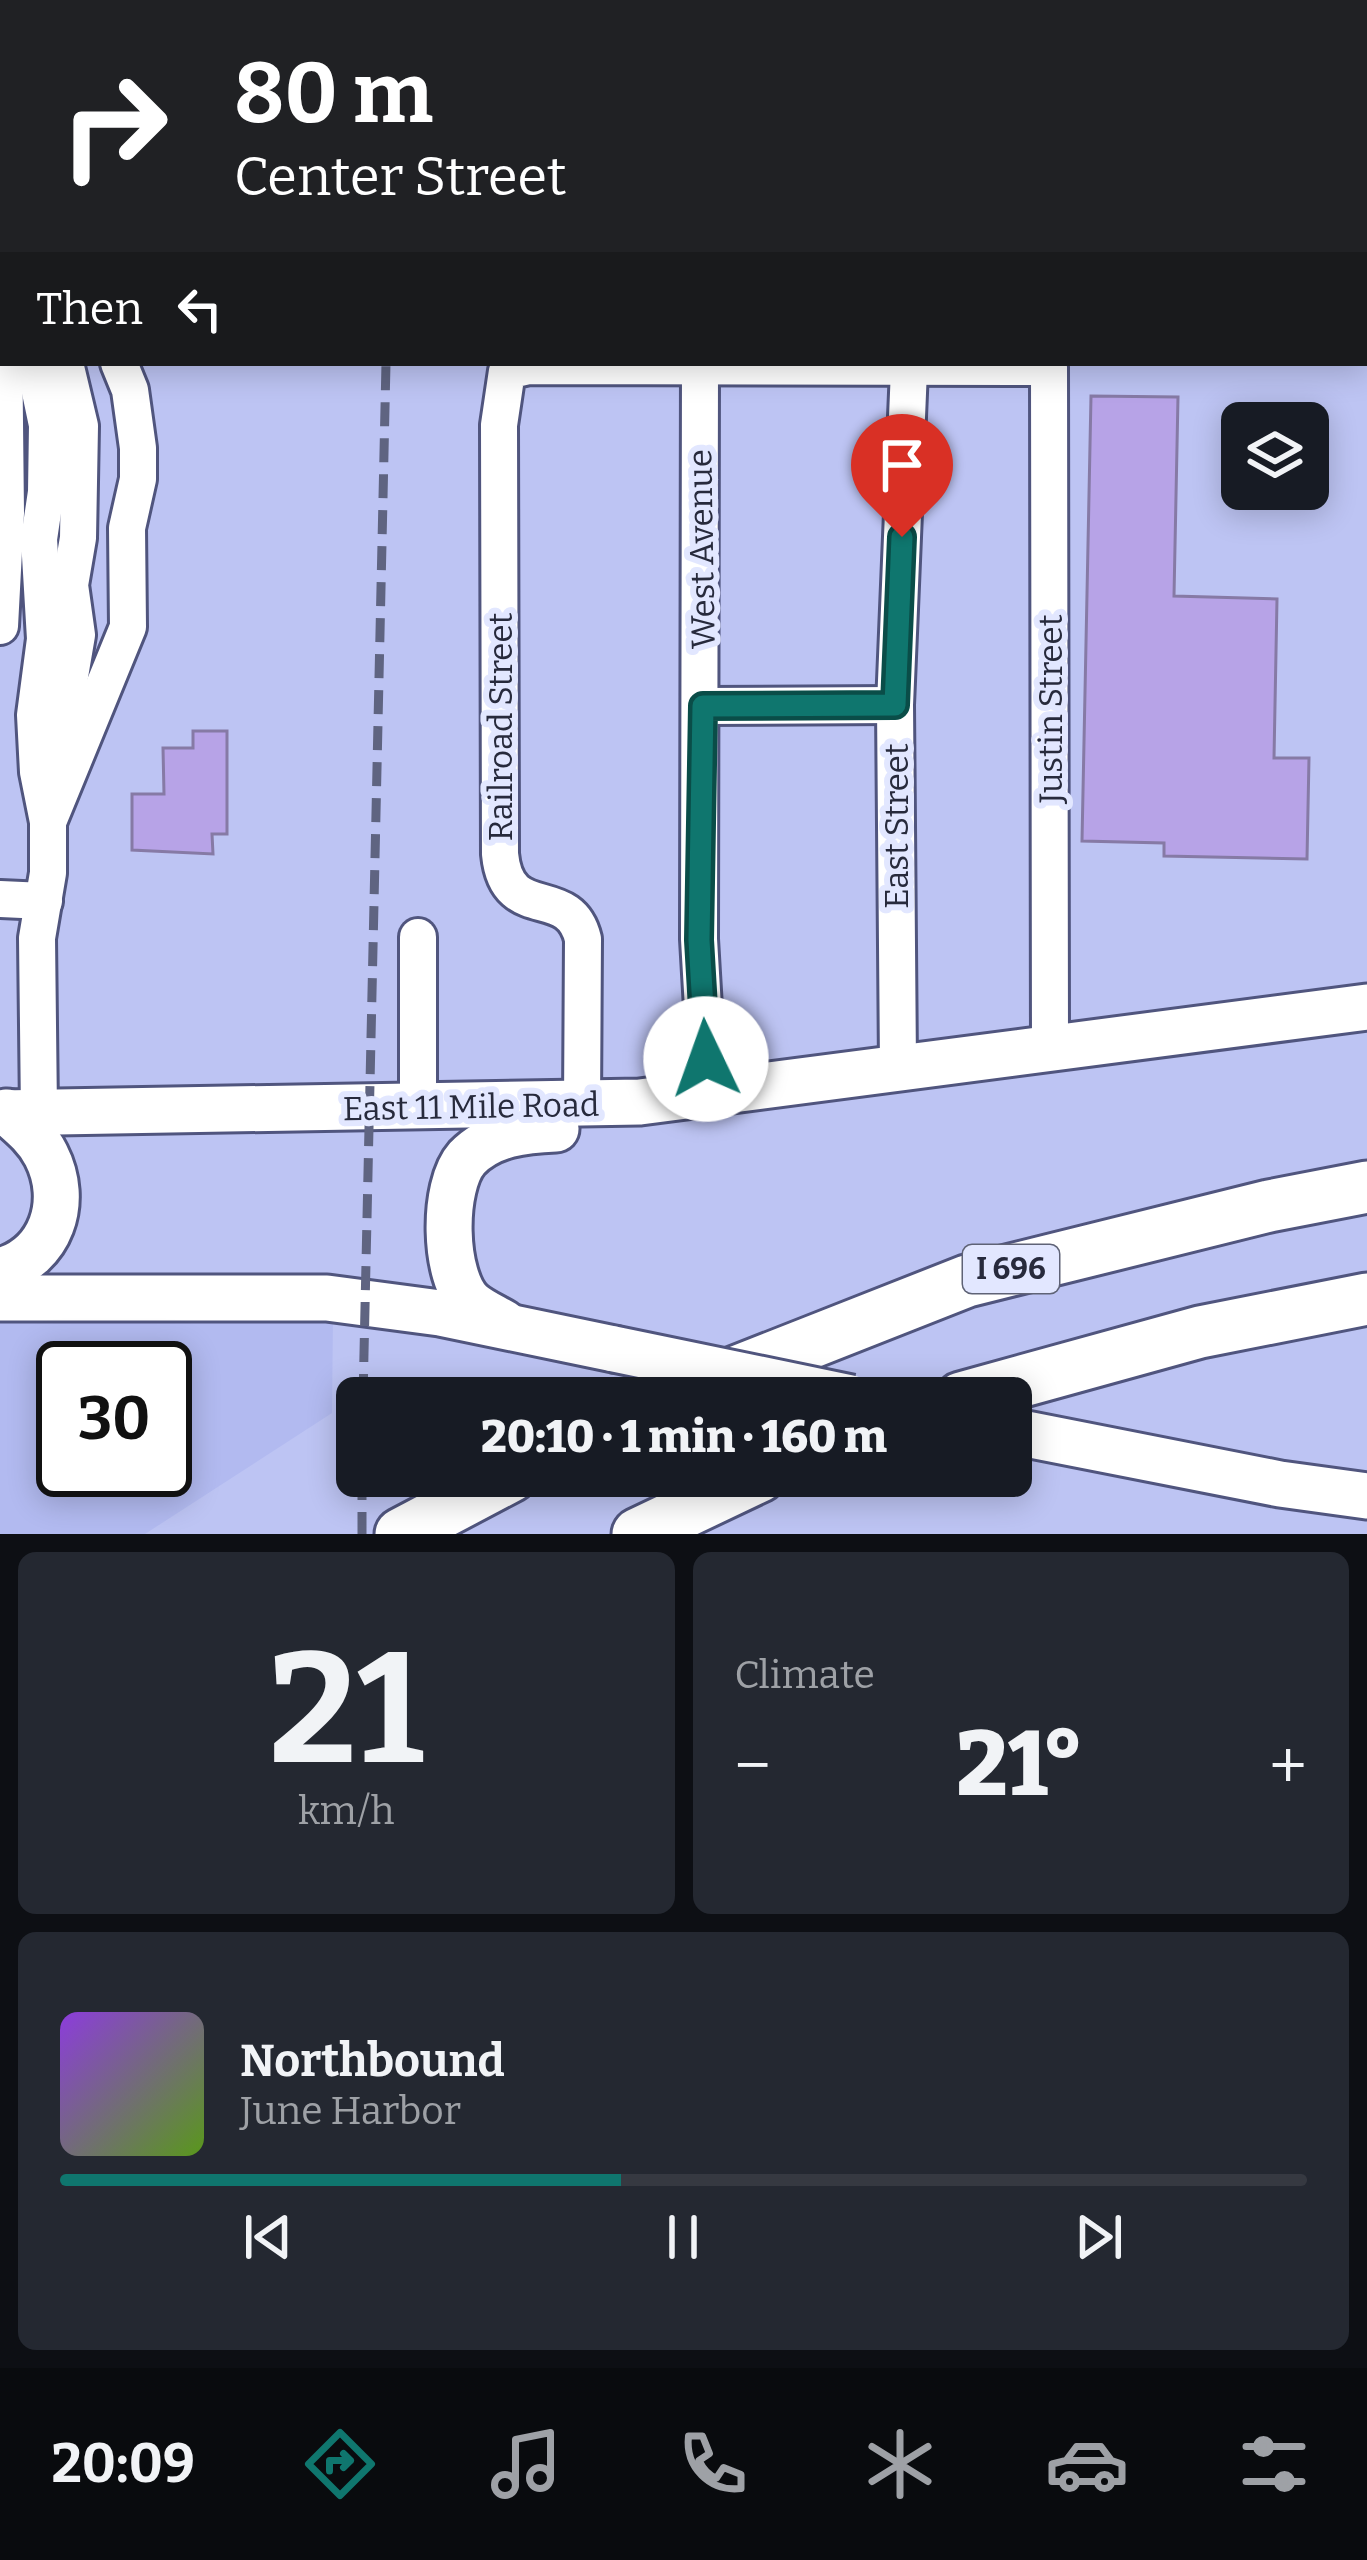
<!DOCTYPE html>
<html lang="en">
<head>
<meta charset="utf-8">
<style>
	:root { --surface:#171b24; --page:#242831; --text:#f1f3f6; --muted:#9ea1a6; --line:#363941; --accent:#0f766e }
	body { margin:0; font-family:Bitter,serif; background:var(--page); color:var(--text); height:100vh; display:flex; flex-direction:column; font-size:45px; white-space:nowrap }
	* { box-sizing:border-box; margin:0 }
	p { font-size:39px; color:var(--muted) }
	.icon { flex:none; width:66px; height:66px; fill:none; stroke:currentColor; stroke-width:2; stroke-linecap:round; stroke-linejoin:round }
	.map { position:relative; height:1534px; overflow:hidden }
	.panel { display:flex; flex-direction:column; gap:18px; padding:18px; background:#0d0f14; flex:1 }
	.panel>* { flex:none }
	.guide { position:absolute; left:0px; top:0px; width:1368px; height:366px; box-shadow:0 6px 30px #0003; background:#202124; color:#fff; overflow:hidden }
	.controls { position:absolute; left:1221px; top:402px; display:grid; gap:24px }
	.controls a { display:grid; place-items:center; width:108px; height:108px; border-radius:18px; background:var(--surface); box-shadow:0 6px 30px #0003; font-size:60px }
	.speed { position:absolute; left:36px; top:1341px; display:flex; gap:24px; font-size:60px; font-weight:700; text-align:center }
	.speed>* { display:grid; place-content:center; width:156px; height:156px; border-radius:50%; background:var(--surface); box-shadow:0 6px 30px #0003; line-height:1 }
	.speed .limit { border:6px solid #111; border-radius:18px; background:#fff; color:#111 }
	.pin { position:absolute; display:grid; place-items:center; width:102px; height:102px; color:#fff; margin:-123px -51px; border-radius:50% 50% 50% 0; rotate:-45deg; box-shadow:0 0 12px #0007 }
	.pin .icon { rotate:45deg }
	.me { position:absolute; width:132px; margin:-66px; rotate:357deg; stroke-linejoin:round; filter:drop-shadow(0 0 9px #0008) }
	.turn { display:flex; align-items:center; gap:42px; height:252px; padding:0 36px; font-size:54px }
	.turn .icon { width:156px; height:156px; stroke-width:2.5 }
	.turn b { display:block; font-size:84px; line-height:102px }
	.then { display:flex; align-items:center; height:114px; padding:0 36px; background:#0003; gap:24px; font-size:45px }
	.big { font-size:90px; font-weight:800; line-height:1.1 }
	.panel .tile { flex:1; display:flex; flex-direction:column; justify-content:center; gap:18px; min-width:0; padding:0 42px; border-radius:18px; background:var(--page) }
	.panel .dial { align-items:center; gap:0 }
	.dial b { font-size:156px; line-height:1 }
	.song { display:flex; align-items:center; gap:36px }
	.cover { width:144px; height:144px; border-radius:18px; background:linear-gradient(135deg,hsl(270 70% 55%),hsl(90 70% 35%)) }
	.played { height:12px; border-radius:6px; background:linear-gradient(90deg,var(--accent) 45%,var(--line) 45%) }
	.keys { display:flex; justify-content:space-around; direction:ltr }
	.heat { display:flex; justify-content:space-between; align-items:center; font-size:66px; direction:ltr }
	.panel .tiles { flex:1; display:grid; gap:18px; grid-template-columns:1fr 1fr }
	.tile:last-child { grid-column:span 2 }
	.trip { position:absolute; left:336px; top:1377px; width:696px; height:120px; border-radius:18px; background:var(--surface); box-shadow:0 6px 30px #0003; font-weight:800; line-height:120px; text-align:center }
	.tabs { display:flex; height:192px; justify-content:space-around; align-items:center; background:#090b0e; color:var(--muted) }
	.tabs .icon { width:84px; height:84px }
	.tabs .current { color:var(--accent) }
	.tabs b { font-size:54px; color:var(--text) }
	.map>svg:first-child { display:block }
</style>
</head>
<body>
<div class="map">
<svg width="1367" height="1534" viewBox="0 0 1367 1534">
	<rect width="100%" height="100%" fill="#bdc4f3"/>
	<path fill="#b2baf0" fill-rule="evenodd" d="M0,1313L333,1314L332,1413L145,1534H0ZM63,1368H165V1470H63Z"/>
	<g fill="#b7a3e7" stroke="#867aa5" stroke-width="3">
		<path d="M1091,396L1178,397L1174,596L1277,599L1274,758H1309L1307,859L1164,856V843L1082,841Z"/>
		<path d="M193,731H227V834H212L213,854L132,850V794H164L163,748H193Z"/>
	</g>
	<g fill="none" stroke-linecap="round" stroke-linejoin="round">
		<g stroke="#50557e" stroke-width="42">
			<g id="minor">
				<path d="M14,0V3"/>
				<path d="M34,363L47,425L46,492L39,539L45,639L35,715L38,772L48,822"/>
				<path d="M700,363L699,939L708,1094"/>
				<path d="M0,626L6,513L3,241"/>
				<path d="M703,706L895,705"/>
				<path d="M61,770L62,723L77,635L70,585L78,538L80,426L65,363"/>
				<path d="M0,899L44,901"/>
				<path d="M418,937V1107"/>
				<path d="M898,1066L895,705L909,369"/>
				<path d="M582,1106L583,939C569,881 507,926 500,854L499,425L507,371L529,366L1049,367L1050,1050"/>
				<path d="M39,1112L37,938L48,873V822L128,627L127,528L138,479V448L130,390L119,363"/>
			</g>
		</g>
		<g stroke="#50557e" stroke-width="51">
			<g id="major">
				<path d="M0,1113L640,1102L1367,1007"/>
				<path d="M0,1271C51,1257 70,1202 46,1155C37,1137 22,1125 7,1112"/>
				<path d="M0,1298H327L440,1313L614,1349"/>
				<path d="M504,1323C494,1317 480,1311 471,1303C443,1277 442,1186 467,1158C490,1134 525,1130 556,1129"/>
				<path d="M1011,1431L1280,1484L1367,1496"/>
			</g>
		</g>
		<g stroke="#50557e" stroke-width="57">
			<g id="highway">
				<path d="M670,1398L967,1281L1269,1206L1367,1187"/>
				<path d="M961,1398L1200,1332L1367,1299"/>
				<path d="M401,1534L511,1476"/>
				<path d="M638,1534L760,1476"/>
			</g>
		</g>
		<use href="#minor" stroke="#fff" stroke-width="36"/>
		<use href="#major" stroke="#fff" stroke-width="45"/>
		<use href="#highway" stroke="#fff" stroke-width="51"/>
		<g stroke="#5f6481" stroke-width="9" stroke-dasharray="24 12" stroke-linecap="butt">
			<path d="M395,3V0"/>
			<path d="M363,1398L386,363"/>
			<path d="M362,1476V1534"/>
		</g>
		<g stroke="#50557e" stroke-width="51" stroke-linecap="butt">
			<path id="major-bridge" d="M614,1349L851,1398"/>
		</g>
		<use href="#major-bridge" stroke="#fff" stroke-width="45"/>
	</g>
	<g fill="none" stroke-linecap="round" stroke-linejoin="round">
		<g stroke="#0a4d48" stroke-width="30">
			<path id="route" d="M706,1059L699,940L703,706L895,705L902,537"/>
		</g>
		<use href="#route" stroke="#0f766e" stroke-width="21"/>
	</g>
	<g text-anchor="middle" stroke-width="12" stroke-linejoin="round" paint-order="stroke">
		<rect fill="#e2e7ff" stroke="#5f6376" stroke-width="3" x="963" y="1245" width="96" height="48" rx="9"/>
		<g font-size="30" font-weight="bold" fill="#272a3c">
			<text x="1011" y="1279">I 696</text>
		</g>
		<g font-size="33" fill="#272a3c" stroke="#e2e7ff">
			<text transform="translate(701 549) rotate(-91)" y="12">West Avenue</text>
			<text transform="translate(1050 709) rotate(-90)" y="12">Justin Street</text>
			<text transform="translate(500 727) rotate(-90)" y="12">Railroad Street</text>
			<text transform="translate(896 826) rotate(-90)" y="12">East Street</text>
			<text transform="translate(471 1106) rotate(-1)" y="12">East 11 Mile Road</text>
		</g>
	</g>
</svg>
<div class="controls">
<a><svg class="icon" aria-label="layers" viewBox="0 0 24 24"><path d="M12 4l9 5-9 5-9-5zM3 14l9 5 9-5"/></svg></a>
</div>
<div class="speed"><div class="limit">30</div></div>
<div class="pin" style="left:902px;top:537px;background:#d93025"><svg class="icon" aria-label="arrive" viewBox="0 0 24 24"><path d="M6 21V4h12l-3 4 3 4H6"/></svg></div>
<svg class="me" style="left:706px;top:1059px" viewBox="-20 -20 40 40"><circle r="19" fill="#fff"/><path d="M0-13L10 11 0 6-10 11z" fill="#0f766e"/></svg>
<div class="trip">20:10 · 1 min · 160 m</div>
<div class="guide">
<div class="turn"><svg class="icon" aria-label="right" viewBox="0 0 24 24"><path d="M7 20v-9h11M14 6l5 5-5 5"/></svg><div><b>80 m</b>Center Street</div></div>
<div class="then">Then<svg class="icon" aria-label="left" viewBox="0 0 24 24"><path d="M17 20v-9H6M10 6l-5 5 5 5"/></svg></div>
</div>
</div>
<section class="panel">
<div class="tiles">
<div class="tile dial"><b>21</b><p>km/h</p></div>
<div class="tile"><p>Climate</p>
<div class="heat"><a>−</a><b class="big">21°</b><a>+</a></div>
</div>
<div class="tile">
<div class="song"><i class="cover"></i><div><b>Northbound</b><p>June Harbor</p></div></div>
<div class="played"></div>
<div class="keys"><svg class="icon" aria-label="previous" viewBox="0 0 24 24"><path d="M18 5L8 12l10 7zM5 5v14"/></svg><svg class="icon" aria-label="pause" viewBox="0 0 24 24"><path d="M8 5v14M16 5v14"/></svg><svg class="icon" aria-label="next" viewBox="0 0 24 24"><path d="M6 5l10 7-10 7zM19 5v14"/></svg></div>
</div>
</div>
</section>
<nav class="tabs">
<b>20:09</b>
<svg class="icon current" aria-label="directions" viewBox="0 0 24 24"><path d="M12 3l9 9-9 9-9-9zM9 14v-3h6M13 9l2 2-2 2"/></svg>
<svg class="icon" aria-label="music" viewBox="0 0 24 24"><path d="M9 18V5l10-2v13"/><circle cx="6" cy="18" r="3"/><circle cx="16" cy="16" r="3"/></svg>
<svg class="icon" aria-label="phone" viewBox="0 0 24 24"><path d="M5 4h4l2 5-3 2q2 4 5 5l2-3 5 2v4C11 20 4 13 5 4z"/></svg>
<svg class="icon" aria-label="climate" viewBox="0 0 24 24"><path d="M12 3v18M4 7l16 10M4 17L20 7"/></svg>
<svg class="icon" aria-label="car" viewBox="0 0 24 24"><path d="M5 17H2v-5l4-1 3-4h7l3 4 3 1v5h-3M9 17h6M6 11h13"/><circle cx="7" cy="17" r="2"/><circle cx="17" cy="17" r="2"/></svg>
<svg class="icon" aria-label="filters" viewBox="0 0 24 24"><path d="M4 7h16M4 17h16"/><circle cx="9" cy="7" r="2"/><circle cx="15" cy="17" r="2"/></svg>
</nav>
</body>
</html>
